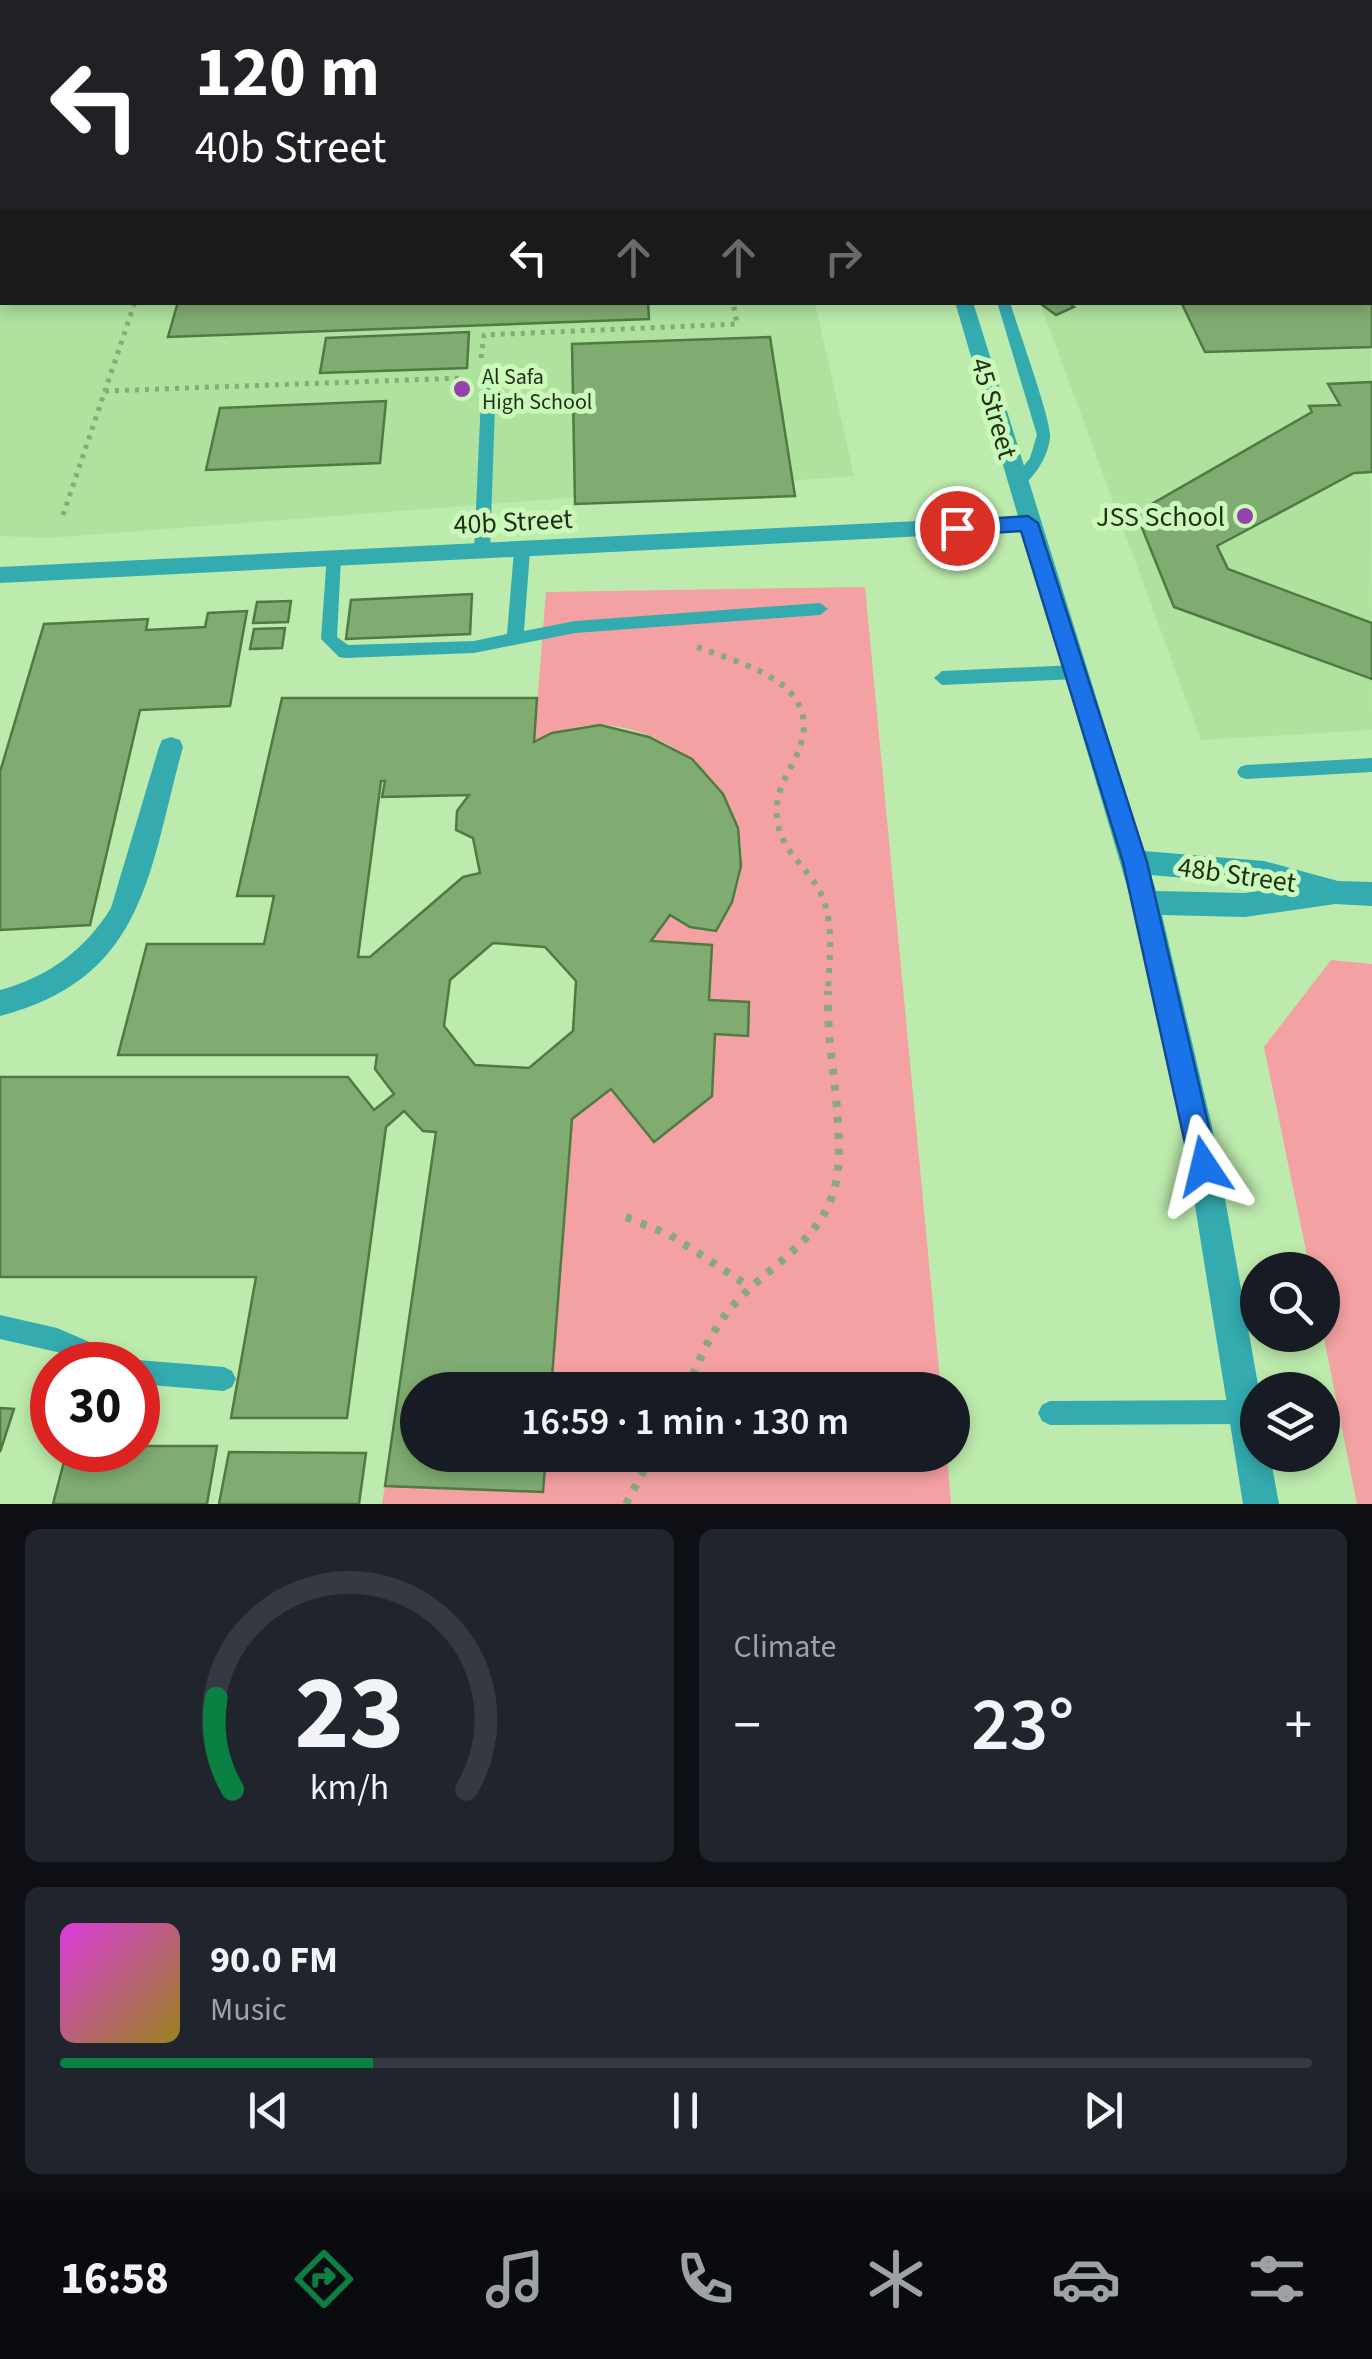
<!DOCTYPE html>
<html lang="en">
<head>
<meta charset="utf-8">
<style>
	:root { --surface:#171b24; --page:#20242c; --text:#f1f3f6; --muted:#9ea1a6; --line:#363941; --accent:#0b8043 }
	body { margin:0; font-family:"Source Sans 3",sans-serif; background:var(--page); color:var(--text); height:100vh; display:flex; flex-direction:column; font-size:38px; white-space:nowrap }
	* { box-sizing:border-box; margin:0 }
	p { font-size:32px; color:var(--muted) }
	.icon { flex:none; width:55px; height:55px; fill:none; stroke:currentColor; stroke-width:2; stroke-linecap:round; stroke-linejoin:round }
	.map { position:relative; height:1504px; overflow:hidden }
	.side { display:flex; flex-direction:column; gap:25px; padding:25px; background:#0d0f14; flex:1 }
	.side>* { flex:none }
	.hud { position:absolute; left:0px; top:0px; width:1372px; height:305px; box-shadow:0 5px 15px #0003; background:#202124; color:#fff; overflow:hidden }
	.fabs { position:absolute; left:1240px; top:1252px; display:grid; gap:20px }
	.fabs a { display:grid; place-items:center; width:100px; height:100px; border-radius:50%; background:var(--surface); box-shadow:0 5px 15px #0003; font-size:50px }
	.speed { position:absolute; left:30px; top:1342px; display:flex; gap:20px; font-size:50px; font-weight:700; text-align:center }
	.speed>* { display:grid; place-content:center; width:130px; height:130px; border-radius:50%; background:var(--surface); box-shadow:0 5px 15px #0003; line-height:1 }
	.speed .limit { border:15px solid #d22; background:#fff; color:#111 }
	.pin { position:absolute; display:grid; place-items:center; width:85px; height:85px; color:#fff; margin:-42px; border:5px solid #fff; border-radius:50%; box-shadow:0 2px 10px #0007 }
	.me { position:absolute; width:110px; margin:-55px; rotate:350deg; stroke-linejoin:round; filter:drop-shadow(0 0 8px #0008) }
	.turn { display:flex; align-items:center; gap:35px; height:210px; padding:0 30px; font-size:45px }
	.turn .icon { width:130px; height:130px; stroke-width:2.5 }
	.turn b { display:block; font-size:70px; line-height:85px }
	.lanes { display:flex; align-items:center; height:95px; padding:0 30px; background:#0003; justify-content:center; gap:50px; direction:ltr }
	.lanes .off { opacity:.35 }
	.big { font-size:75px; font-weight:600; line-height:1.1 }
	.side .card { flex:1; display:flex; flex-direction:column; justify-content:center; gap:15px; min-width:0; padding:0 35px; border-radius:15px; background:var(--page) }
	.side .dial { align-items:center; gap:0 }
	.dial svg { height:260px; overflow:visible; fill:none; stroke:var(--line); stroke-width:7; stroke-linecap:round; text-anchor:middle }
	.dial text { fill:var(--text); stroke:none }
	.song { display:flex; align-items:center; gap:30px }
	.cover { width:120px; height:120px; border-radius:15px; background:linear-gradient(135deg,hsl(300 70% 55%),hsl(50 70% 35%)) }
	.played { height:10px; border-radius:5px; background:linear-gradient(90deg,var(--accent) 25%,var(--line) 25%) }
	.keys { display:flex; justify-content:space-around; direction:ltr }
	.heat { display:flex; justify-content:space-between; align-items:center; font-size:55px; direction:ltr }
	.side .tiles { flex:1; display:grid; gap:25px; grid-template-columns:1fr 1fr }
	.card:last-child { grid-column:span 2 }
	.trip { position:absolute; left:400px; top:1372px; width:570px; height:100px; border-radius:50px; background:var(--surface); box-shadow:0 5px 15px #0003; font-weight:600; line-height:100px; text-align:center }
	.menu { display:flex; height:160px; justify-content:space-around; align-items:center; background:#090b0e; color:var(--muted) }
	.menu .icon { width:70px; height:70px }
	.menu .current { color:var(--accent) }
	.menu b { font-size:45px; color:var(--text) }
	.map>svg:first-child { display:block }
</style>
</head>
<body>
<div class="map">
<svg width="1372" height="1504" viewBox="0 0 1372 1504">
	<rect width="100%" height="100%" fill="#bdebad"/>
	<g fill="#aee29e">
		<path d="M1370,14L1372,730L1201,740L1040,303L1370,302Z"/>
		<path d="M0,55L2,302L815,303L854,476L48,538L0,536Z"/>
	</g>
	<g fill="#f4a1a3">
		<path d="M865,587L941,1390H551L572,1119L611,1089L654,1142L712,1096L715,1034L747,1036L749,1003L709,1000L712,945L651,941L670,915L690,927L716,931C727,911 739,890 741,867C749,791 672,727 600,725C578,724 552,733 534,742L546,592Z"/>
		<path d="M1331,960L1372,964V1504H1357L1323,1333L1322,1270H1310L1264,1047Z"/>
		<path d="M546,1455H947L951,1504H382L385,1486L543,1492Z"/>
	</g>
	<g fill="#80ac72" stroke="#507a42" stroke-width="2.5" fill-rule="evenodd">
		<path d="M0,77H2L0,179Z"/>
		<path d="M1372,284V347L1205,352L1181,302H1370Z"/>
		<path d="M178,302H648L649,319L168,337Z"/>
		<path d="M1068,302L1074,307L1056,315L1041,304Z"/>
		<path d="M469,332L467,368L320,373L326,338Z"/>
		<path d="M770,337L795,496L575,504L572,344Z"/>
		<path d="M1372,382V472L1354,473L1217,546L1228,569L1372,623V679L1174,607L1136,513L1312,412L1309,406L1340,405L1328,384Z"/>
		<path d="M386,401L380,463L206,470L220,408Z"/>
		<path d="M472,594L470,634L346,639L351,600Z"/>
		<path d="M291,601L288,622L253,623L257,602Z"/>
		<path d="M247,611L230,706L140,710L90,925L0,930V772L44,624L148,619L146,630L205,627L208,613Z"/>
		<path d="M285,628L282,648L250,649L254,629Z"/>
		<path d="M282,698H537L534,742L552,733L600,725L649,737L692,759L723,794L738,828L741,866L732,902L716,931L690,927L670,915L651,941L712,945L709,1000L749,1002L748,1036L715,1034L712,1096L654,1142L611,1089L572,1119L551,1390H418V1455H546L543,1492L385,1486L436,1132L423,1131L404,1111L386,1127L347,1418H231L256,1277H0V1077H348L374,1110L394,1094L375,1069L377,1055H118L147,944H264L274,896H237ZM381,781H385L382,797L469,795L457,811L456,830L473,838L480,873L463,877L370,957H358ZM493,943L545,947L576,981L573,1031L529,1068L475,1065L444,1026L450,980Z"/>
		<path d="M0,1408L14,1409L0,1452Z"/>
		<path d="M138,1446H217L207,1504H53L67,1450H138Z"/>
		<path d="M229,1452L366,1453L359,1504H219Z"/>
	</g>
	<g fill="none" stroke-linecap="round" stroke-linejoin="round">
		<g stroke="#86aa79" stroke-width="5" stroke-dasharray="4 6" stroke-linecap="butt">
			<path d="M481,358L484,335L737,324L733,302"/>
			<path d="M105,391L463,378"/>
			<path d="M63,515L135,302"/>
		</g>
		<path stroke="#86aa79" stroke-width="6" stroke-dasharray="5 8" stroke-linecap="butt" d="M697,647C748,666 831,685 795,759C784,780 772,800 778,824C782,848 801,863 814,882C837,914 829,957 828,994"/>
		<g stroke="#86aa79" stroke-width="8" stroke-dasharray="6 10" stroke-linecap="butt">
			<path d="M626,1217L670,1235L750,1287"/>
			<path d="M687,1390C698,1362 710,1333 730,1309C764,1268 819,1244 834,1190C849,1139 825,1050 828,991"/>
			<path d="M626,1504L652,1455"/>
		</g>
		<g fill="#33abaf" fill-rule="evenodd">
			<path d="M978,0H988L989,2H979Z"/>
			<path d="M1016,0H1105L1102,2H1015Z"/>
			<rect x="0" y="37" width="2" height="6"/>
			<path d="M997,302H1010C1017,326 1052,421 1050,438C1048,457 1033,481 1017,489L1010,484L1030,458L1037,435Z"/>
			<path d="M489,372L496,376L490,552L482,558L474,552L482,376Z"/>
			<path d="M522,545L530,551L524,631L575,621L820,603L828,609L820,615L575,633L474,653L345,658L339,657L321,639L327,554H339L341,558L337,637L348,645L474,641L507,634L514,551Z"/>
			<path d="M1076,665L1084,672L1076,679L942,685L934,678L942,671Z"/>
			<path d="M1372,758V772L1246,779L1240,777L1237,772L1240,767L1246,765Z"/>
			<path d="M0,1315L57,1328L124,1357L128,1365H88L57,1352L0,1339Z"/>
			<path d="M138,1360L224,1367L232,1371L236,1379L232,1387L224,1391L138,1384V1365H129Z"/>
			<path d="M1246,1400L1254,1404L1258,1411L1254,1420L1246,1424L1050,1425L1042,1421L1038,1413L1042,1405L1050,1401Z"/>
		</g>
		<g fill="#33abaf" fill-rule="evenodd">
			<path d="M636,0H734L635,2Z"/>
			<path d="M865,0H879L880,2H866Z"/>
			<rect x="0" y="16" width="2" height="8"/>
			<path d="M955,302H973L1144,851L1264,861L1338,881L1372,882V906L1335,904L1245,917L1162,915L1213,1131L1259,1390L1258,1455H1270L1279,1504H1243L1183,1131L1132,903L1022,531L0,583V567L1018,516ZM1151,875L1264,885L1278,888L1245,893L1156,891Z"/>
			<path d="M171,737L180,740L183,747C148,873 146,978 0,1016V990C48,977 85,950 111,908L159,747L162,740Z"/>
		</g>
	</g>
	<path fill="#1a73e8" stroke="#114b97" stroke-width="2.5" d="M1028,516L1038,523L1147,862L1218,1166L1214,1176L1204,1180L1194,1176L1190,1166L1123,862L1021,531L957,535L947,528L957,521Z"/>
	<g fill="#9641ae" stroke="#caf9ba" stroke-width="4">
		<circle cx="462" cy="389" r="10"/>
		<circle cx="1245" cy="516" r="10"/>
	</g>
	<g text-anchor="middle" stroke-width="10" stroke-linejoin="round" paint-order="stroke">
		<g font-size="22" fill="#1e2f18" stroke="#caf9ba" text-anchor="start">
			<text x="482" y="384">Al Safa<tspan x="482" dy="25">High School</tspan></text>
		</g>
		<g font-size="28" fill="#1e2f18" stroke="#caf9ba">
			<text transform="translate(995 408) rotate(74)" y="10">45 Street</text>
			<text transform="translate(513 521) rotate(-3)" y="10">40b Street</text>
			<text transform="translate(1237 874) rotate(8)" y="10">48b Street</text>
		</g>
		<g font-size="28" fill="#1e2f18" stroke="#caf9ba" text-anchor="end">
			<text x="1225" y="526">JSS School</text>
		</g>
	</g>
</svg>
<div class="fabs">
<a><svg class="icon" aria-label="search" viewBox="0 0 24 24"><circle cx="10" cy="10" r="6"/><path d="M15 15l6 6"/></svg></a>
<a><svg class="icon" aria-label="layers" viewBox="0 0 24 24"><path d="M12 4l9 5-9 5-9-5zM3 14l9 5 9-5"/></svg></a>
</div>
<div class="speed"><div class="limit">30</div></div>
<div class="pin" style="left:957px;top:528px;background:#d93025"><svg class="icon" aria-label="arrive" viewBox="0 0 24 24"><path d="M6 21V4h12l-3 4 3 4H6"/></svg></div>
<svg class="me" style="left:1204px;top:1166px" viewBox="-20 -20 40 40"><path d="M0-17L14 15 0 8-14 15z" fill="#1a73e8" stroke="#fff" stroke-width="4"/></svg>
<div class="trip">16:59 · 1 min · 130 m</div>
<div class="hud">
<div class="turn"><svg class="icon" aria-label="left" viewBox="0 0 24 24"><path d="M17 20v-9H6M10 6l-5 5 5 5"/></svg><div><b>120 m</b>40b Street</div></div>
<div class="lanes"><svg class="icon" aria-label="left" viewBox="0 0 24 24"><path d="M17 20v-9H6M10 6l-5 5 5 5"/></svg><svg class="icon off" aria-label="ahead" viewBox="0 0 24 24"><path d="M12 20V5M6 11l6-6 6 6"/></svg><svg class="icon off" aria-label="ahead" viewBox="0 0 24 24"><path d="M12 20V5M6 11l6-6 6 6"/></svg><svg class="icon off" aria-label="right" viewBox="0 0 24 24"><path d="M7 20v-9h11M14 6l5 5-5 5"/></svg></div>
</div>
</div>
<section class="side">
<div class="tiles">
<div class="card dial"><svg viewBox="0 0 100 80">
<path d="M14 69A42 42 0 1 1 86 69"/>
<path d="M14 69A42 42 0 0 1 9 41" stroke="#0b8043"/>
<text x="50" y="56" font-size="32" font-weight="700">23</text>
<text x="50" y="72" font-size="11">km/h</text>
</svg></div>
<div class="card"><p>Climate</p>
<div class="heat"><a>−</a><b class="big">23°</b><a>+</a></div>
</div>
<div class="card">
<div class="song"><i class="cover"></i><div><b>90.0 FM</b><p>Music</p></div></div>
<div class="played"></div>
<div class="keys"><svg class="icon" aria-label="previous" viewBox="0 0 24 24"><path d="M18 5L8 12l10 7zM5 5v14"/></svg><svg class="icon" aria-label="pause" viewBox="0 0 24 24"><path d="M8 5v14M16 5v14"/></svg><svg class="icon" aria-label="next" viewBox="0 0 24 24"><path d="M6 5l10 7-10 7zM19 5v14"/></svg></div>
</div>
</div>
</section>
<nav class="menu">
<b>16:58</b>
<svg class="icon current" aria-label="directions" viewBox="0 0 24 24"><path d="M12 3l9 9-9 9-9-9zM9 14v-3h6M13 9l2 2-2 2"/></svg>
<svg class="icon" aria-label="music" viewBox="0 0 24 24"><path d="M9 18V5l10-2v13"/><circle cx="6" cy="18" r="3"/><circle cx="16" cy="16" r="3"/></svg>
<svg class="icon" aria-label="phone" viewBox="0 0 24 24"><path d="M5 4h4l2 5-3 2q2 4 5 5l2-3 5 2v4C11 20 4 13 5 4z"/></svg>
<svg class="icon" aria-label="climate" viewBox="0 0 24 24"><path d="M12 3v18M4 7l16 10M4 17L20 7"/></svg>
<svg class="icon" aria-label="car" viewBox="0 0 24 24"><path d="M5 17H2v-5l4-1 3-4h7l3 4 3 1v5h-3M9 17h6M6 11h13"/><circle cx="7" cy="17" r="2"/><circle cx="17" cy="17" r="2"/></svg>
<svg class="icon" aria-label="filters" viewBox="0 0 24 24"><path d="M4 7h16M4 17h16"/><circle cx="9" cy="7" r="2"/><circle cx="15" cy="17" r="2"/></svg>
</nav>
</body>
</html>
